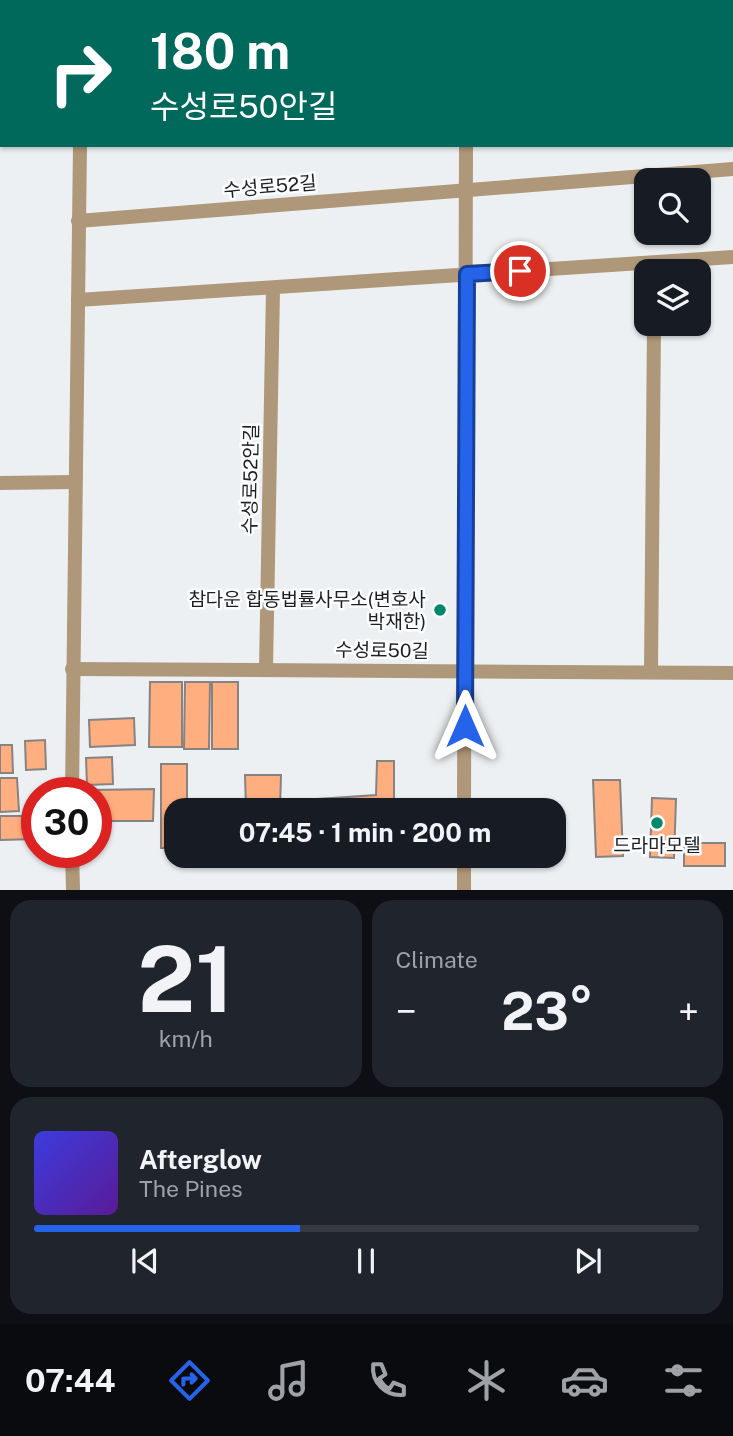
<!DOCTYPE html>
<html lang="en">
<head>
<meta charset="utf-8">
<style>
	:root { --surface:#171b24; --page:#20242c; --text:#f1f3f6; --muted:#9ea1a6; --line:#363941; --accent:#2563eb }
	body { margin:0; font-family:"Public Sans","Noto Sans KR",sans-serif; background:var(--page); color:var(--text); height:100vh; display:flex; flex-direction:column; font-size:26px; white-space:nowrap }
	* { box-sizing:border-box; margin:0 }
	p { font-size:23px; color:var(--muted) }
	.icon { flex:none; width:38px; height:38px; fill:none; stroke:currentColor; stroke-width:2; stroke-linecap:round; stroke-linejoin:round }
	.map { position:relative; height:890px; overflow:hidden }
	.side { display:flex; flex-direction:column; gap:10px; padding:10px; background:#0d0f14; flex:1 }
	.side>* { flex:none }
	.guide { position:absolute; left:0px; top:0px; width:733px; height:147px; box-shadow:0 2px 5px #0004; background:#00695c; color:#fff; overflow:hidden }
	.controls { position:absolute; left:634px; top:168px; display:grid; gap:14px }
	.controls a { display:grid; place-items:center; width:77px; height:77px; border-radius:14px; background:var(--surface); box-shadow:0 2px 5px #0004; font-size:35px }
	.speed { position:absolute; left:21px; top:777px; display:flex; gap:14px; font-size:35px; font-weight:700; text-align:center }
	.speed>* { display:grid; place-content:center; width:91px; height:91px; border-radius:50%; background:var(--surface); box-shadow:0 2px 5px #0004; line-height:1 }
	.speed .limit { border:10px solid #d22; background:#fff; color:#111 }
	.pin { position:absolute; display:grid; place-items:center; width:60px; height:60px; color:#fff; margin:-30px; border:4px solid #fff; border-radius:50%; box-shadow:0 2px 7px #0007 }
	.me { position:absolute; width:77px; margin:-38px; rotate:0deg; stroke-linejoin:round; filter:drop-shadow(0 0 5px #0008) }
	.turn { display:flex; align-items:center; gap:24px; height:147px; padding:0 35px; font-size:32px }
	.turn .icon { width:91px; height:91px; stroke-width:2.5 }
	.turn b { display:block; font-size:49px; line-height:60px }
	.big { font-size:52px; font-weight:700; line-height:1.1 }
	.side .card { flex:1; display:flex; flex-direction:column; justify-content:center; gap:10px; min-width:0; padding:0 24px; border-radius:21px; background:var(--page) }
	.side .dial { align-items:center; gap:0 }
	.dial b { font-size:91px; line-height:1 }
	.song { display:flex; align-items:center; gap:21px }
	.cover { width:84px; height:84px; border-radius:10px; background:linear-gradient(135deg,hsl(240 70% 55%),hsl(270 70% 35%)) }
	.played { height:7px; border-radius:4px; background:linear-gradient(90deg,var(--accent) 40%,var(--line) 40%) }
	.keys { display:flex; justify-content:space-around; direction:ltr }
	.heat { display:flex; justify-content:space-between; align-items:center; font-size:38px; direction:ltr }
	.side .tiles { flex:1; display:grid; gap:10px; grid-template-columns:1fr 1fr }
	.card:last-child { grid-column:span 2 }
	.trip { position:absolute; left:164px; top:798px; width:402px; height:70px; border-radius:21px; background:var(--surface); box-shadow:0 2px 5px #0004; font-weight:700; line-height:70px; text-align:center }
	.dock { display:flex; height:112px; justify-content:space-around; align-items:center; background:#090b0e; color:var(--muted) }
	.dock .icon { width:49px; height:49px }
	.dock .on { color:var(--accent) }
	.dock b { font-size:32px; color:var(--text) }
	.map>svg:first-child { display:block }
</style>
</head>
<body>
<div class="map">
<svg width="733" height="890" viewBox="0 0 733 890">
	<rect width="100%" height="100%" fill="#edf0f2"/>
	<g fill="#ffae7f" stroke="#868382" stroke-width="2">
		<path d="M150,682H182V747H149Z"/>
		<path d="M185,682H210L209,749H184Z"/>
		<rect x="212" y="682" width="26" height="67"/>
		<path d="M134,718L135,745L90,747L89,720Z"/>
		<path d="M45,740L46,769L26,770L25,741Z"/>
		<path d="M0,745H12L13,773H0Z"/>
		<path d="M112,757L113,784L87,785L86,758Z"/>
		<path d="M377,761H394V810H318V799L376,795Z"/>
		<path d="M161,764H187V810H177V848H161Z"/>
		<path d="M245,775H281L280,810H246Z"/>
		<path d="M0,778H17L19,811L0,812Z"/>
		<path d="M593,780H620L623,856L596,857Z"/>
		<path d="M154,789L153,821H96V793L92,790Z"/>
		<path d="M652,798L676,799L674,858L650,857Z"/>
		<path d="M404,808H456V810H405Z"/>
		<path d="M0,816H37V839L0,840Z"/>
		<rect x="555" y="829" width="3" height="24"/>
		<rect x="684" y="843" width="41" height="23"/>
		<path d="M406,856H457V858L406,859Z"/>
	</g>
	<g fill="none" stroke-linecap="round" stroke-linejoin="round">
		<g stroke="#af9779" stroke-width="14">
			<path d="M300,2V0"/>
			<path d="M676,2V0"/>
			<path d="M78,221L733,169"/>
			<path d="M78,300L733,257"/>
			<path d="M0,483L75,482"/>
			<path d="M72,669L733,673"/>
			<path d="M266,669L273,289"/>
			<path d="M651,671L654,324"/>
			<path d="M72,793L80,145"/>
			<path d="M464,810L466,145"/>
			<path d="M72,852L73,890"/>
			<path d="M464,890V856"/>
		</g>
		<g stroke="#8f6c3d" stroke-width="18">
			<path d="M732,15L733,14"/>
			<path d="M732,39H733"/>
			<path d="M0,64H2"/>
			<path d="M0,89H2"/>
		</g>
	</g>
	<g fill="none" stroke-linecap="round" stroke-linejoin="round">
		<g stroke="#184099" stroke-width="18">
			<path id="route" d="M465,726L467,274L520,271"/>
		</g>
		<use href="#route" stroke="#2563eb" stroke-width="12"/>
	</g>
	<g fill="#00876c" stroke="#fbfdff" stroke-width="2.5">
		<circle cx="440" cy="610" r="7"/>
		<circle cx="657" cy="823" r="7"/>
	</g>
	<g text-anchor="middle" stroke-width="5" stroke-linejoin="round" paint-order="stroke">
		<g font-size="19" fill="#1e1f20" stroke="#fbfdff">
			<text transform="translate(270 186) rotate(-5)" y="7">수성로52길</text>
			<text transform="translate(250 479) rotate(-89)" y="7">수성로52안길</text>
			<text transform="translate(382 650) rotate(1)" y="7">수성로50길</text>
		</g>
		<g font-size="19" fill="#1e1f20" stroke="#fbfdff" text-anchor="end">
			<text x="426" y="606">참다운 합동법률사무소(변호사<tspan x="426" dy="22">박재한)</tspan></text>
			<text x="657" y="852" text-anchor="middle">드라마모텔</text>
		</g>
	</g>
</svg>
<div class="controls">
<a><svg class="icon" aria-label="search" viewBox="0 0 24 24"><circle cx="10" cy="10" r="6"/><path d="M15 15l6 6"/></svg></a>
<a><svg class="icon" aria-label="layers" viewBox="0 0 24 24"><path d="M12 4l9 5-9 5-9-5zM3 14l9 5 9-5"/></svg></a>
</div>
<div class="speed"><div class="limit">30</div></div>
<div class="pin" style="left:520px;top:271px;background:#d93025"><svg class="icon" aria-label="arrive" viewBox="0 0 24 24"><path d="M6 21V4h12l-3 4 3 4H6"/></svg></div>
<svg class="me" style="left:465px;top:726px" viewBox="-20 -20 40 40"><path d="M0-17L14 15 0 8-14 15z" fill="#2563eb" stroke="#fff" stroke-width="4"/></svg>
<div class="trip">07:45 · 1 min · 200 m</div>
<div class="guide">
<div class="turn"><svg class="icon" aria-label="right" viewBox="0 0 24 24"><path d="M7 20v-9h11M14 6l5 5-5 5"/></svg><div><b>180 m</b>수성로50안길</div></div>
</div>
</div>
<section class="side">
<div class="tiles">
<div class="card dial"><b>21</b><p>km/h</p></div>
<div class="card"><p>Climate</p>
<div class="heat"><a>−</a><b class="big">23°</b><a>+</a></div>
</div>
<div class="card">
<div class="song"><i class="cover"></i><div><b>Afterglow</b><p>The Pines</p></div></div>
<div class="played"></div>
<div class="keys"><svg class="icon" aria-label="previous" viewBox="0 0 24 24"><path d="M18 5L8 12l10 7zM5 5v14"/></svg><svg class="icon" aria-label="pause" viewBox="0 0 24 24"><path d="M8 5v14M16 5v14"/></svg><svg class="icon" aria-label="next" viewBox="0 0 24 24"><path d="M6 5l10 7-10 7zM19 5v14"/></svg></div>
</div>
</div>
</section>
<nav class="dock">
<b>07:44</b>
<svg class="icon on" aria-label="directions" viewBox="0 0 24 24"><path d="M12 3l9 9-9 9-9-9zM9 14v-3h6M13 9l2 2-2 2"/></svg>
<svg class="icon" aria-label="music" viewBox="0 0 24 24"><path d="M9 18V5l10-2v13"/><circle cx="6" cy="18" r="3"/><circle cx="16" cy="16" r="3"/></svg>
<svg class="icon" aria-label="phone" viewBox="0 0 24 24"><path d="M5 4h4l2 5-3 2q2 4 5 5l2-3 5 2v4C11 20 4 13 5 4z"/></svg>
<svg class="icon" aria-label="climate" viewBox="0 0 24 24"><path d="M12 3v18M4 7l16 10M4 17L20 7"/></svg>
<svg class="icon" aria-label="car" viewBox="0 0 24 24"><path d="M5 17H2v-5l4-1 3-4h7l3 4 3 1v5h-3M9 17h6M6 11h13"/><circle cx="7" cy="17" r="2"/><circle cx="17" cy="17" r="2"/></svg>
<svg class="icon" aria-label="filters" viewBox="0 0 24 24"><path d="M4 7h16M4 17h16"/><circle cx="9" cy="7" r="2"/><circle cx="15" cy="17" r="2"/></svg>
</nav>
</body>
</html>
